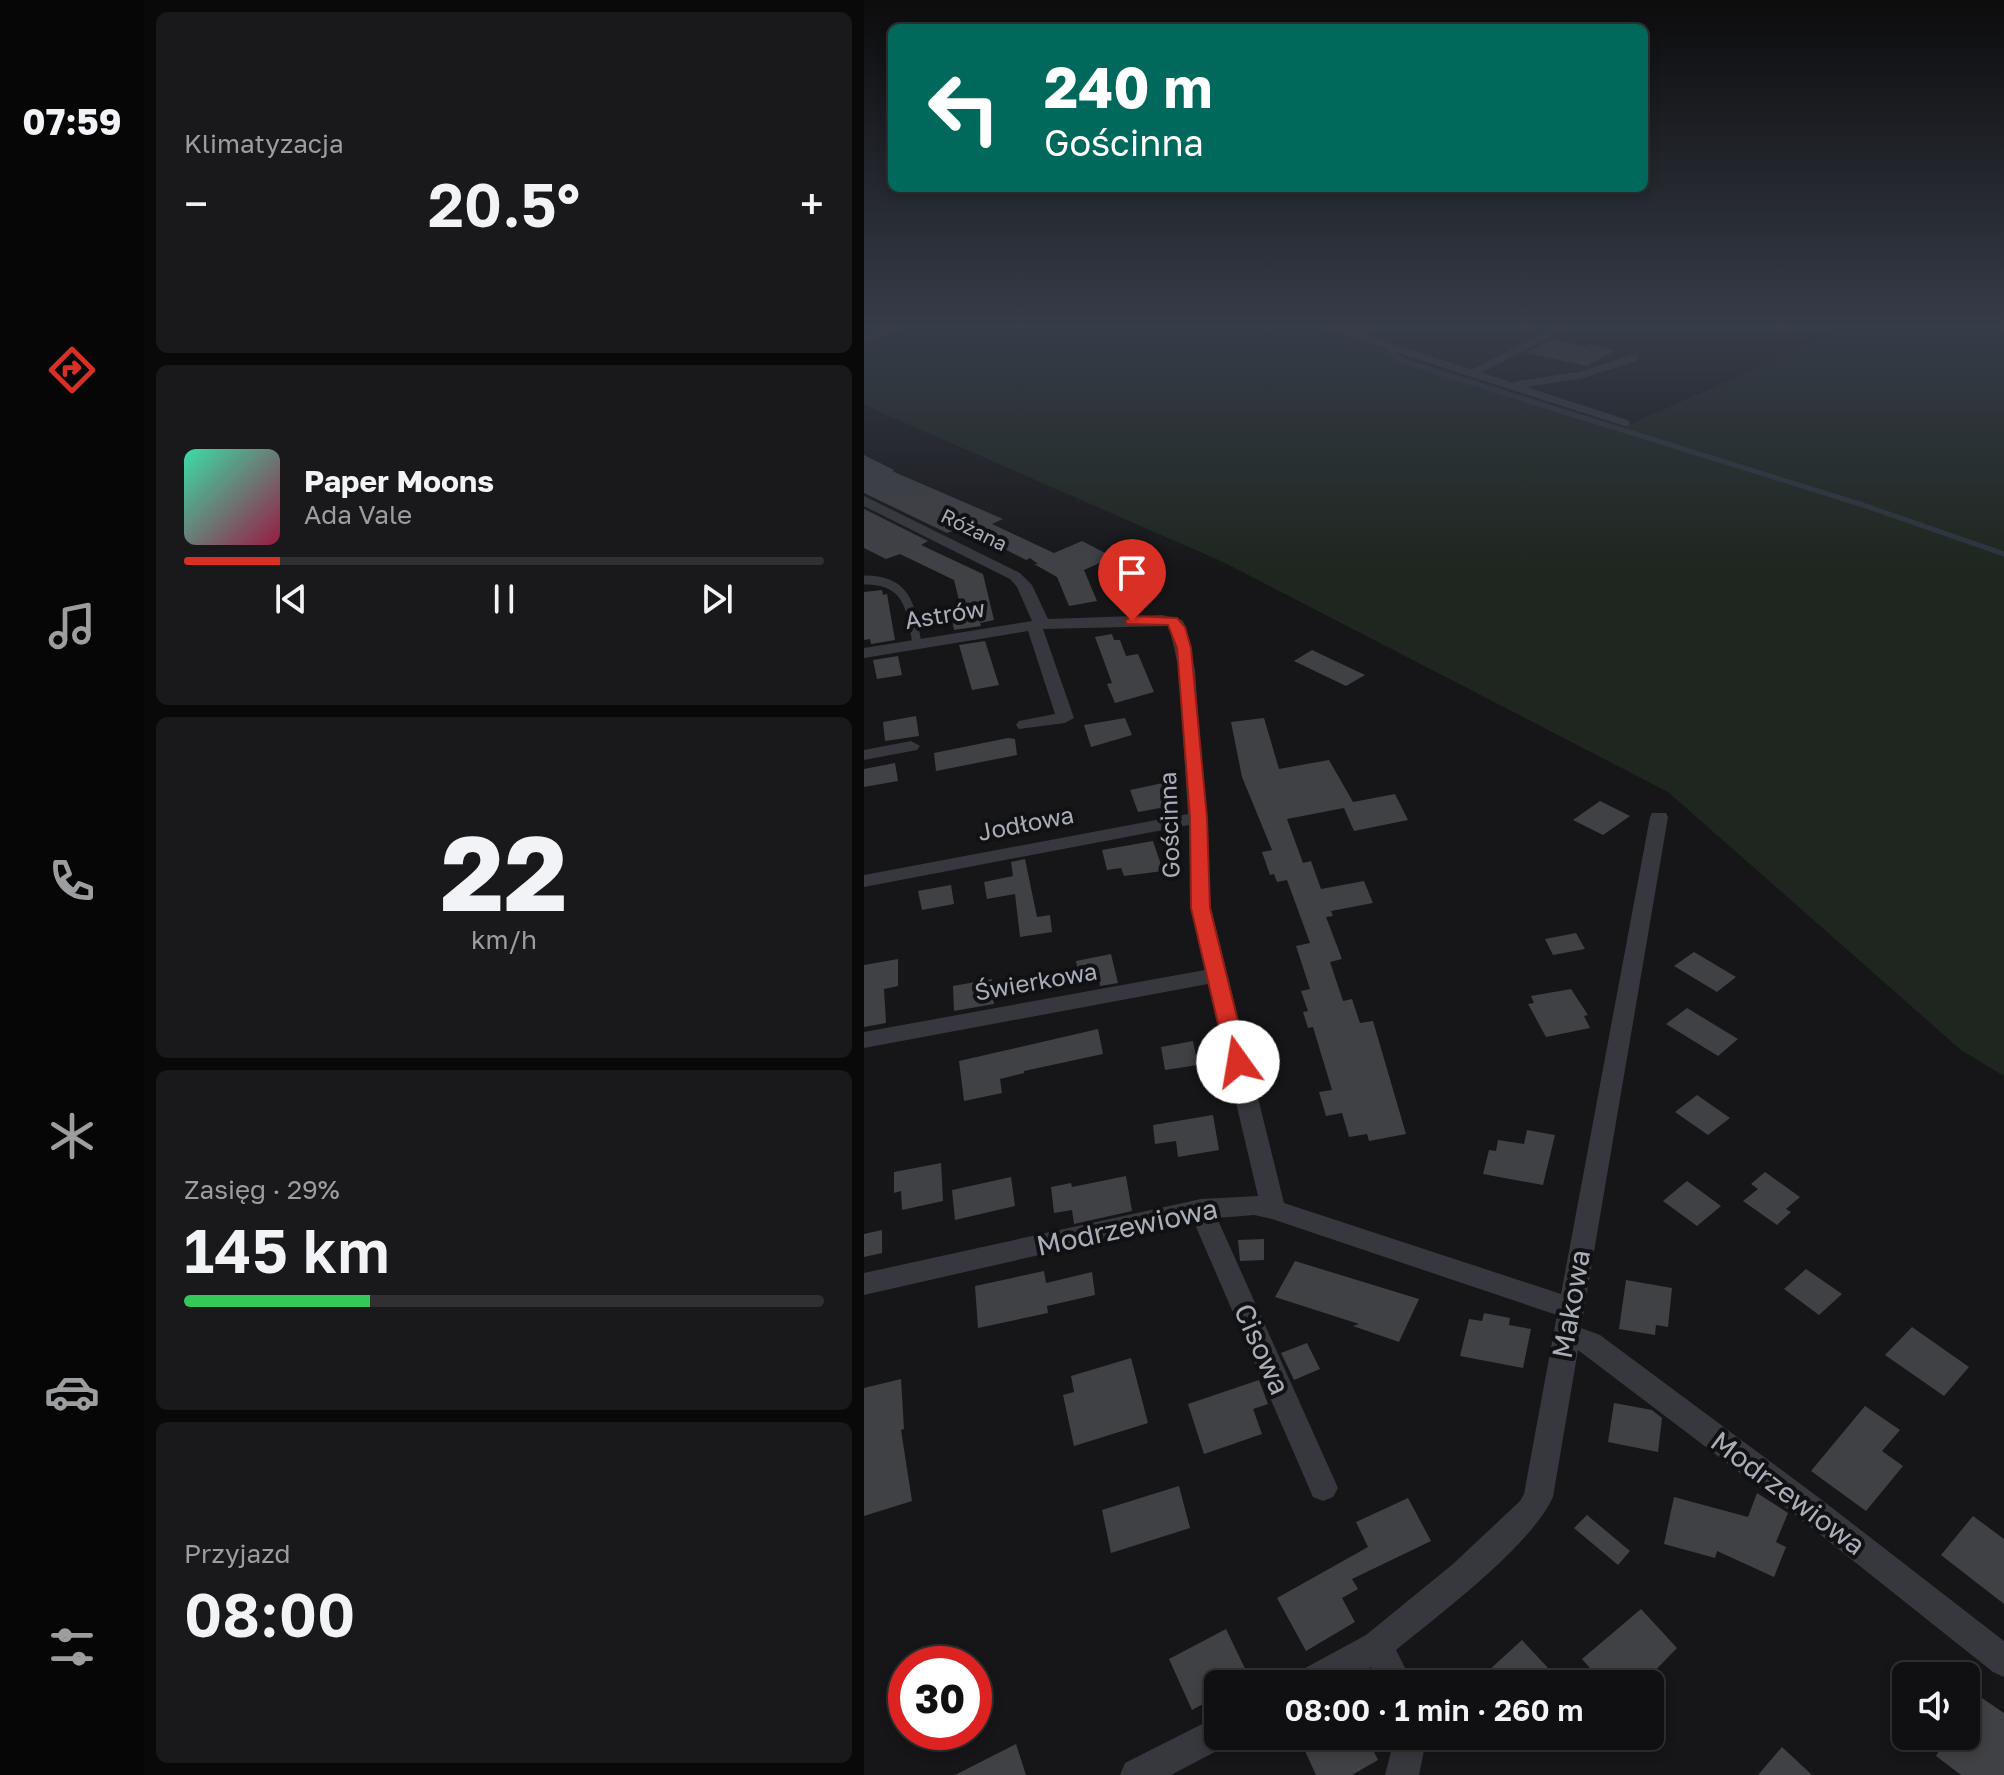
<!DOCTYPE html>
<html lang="pl">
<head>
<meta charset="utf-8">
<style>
	:root { --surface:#101012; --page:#19191b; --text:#f1f3f6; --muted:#9c9d9f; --line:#303032; --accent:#d93025 }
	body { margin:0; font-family:"Golos Text",sans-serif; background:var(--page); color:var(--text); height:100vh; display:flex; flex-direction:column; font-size:30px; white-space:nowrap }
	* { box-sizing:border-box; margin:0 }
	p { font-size:26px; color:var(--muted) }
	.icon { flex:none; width:44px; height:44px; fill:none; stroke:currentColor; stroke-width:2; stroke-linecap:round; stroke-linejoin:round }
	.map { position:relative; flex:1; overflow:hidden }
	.side { display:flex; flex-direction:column; gap:12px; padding:12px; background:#09090a; width:720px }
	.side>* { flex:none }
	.guide { position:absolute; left:24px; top:24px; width:760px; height:168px; border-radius:12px; box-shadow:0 4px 12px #0003,0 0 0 2px var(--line); background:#00695c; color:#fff; overflow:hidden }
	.buttons { position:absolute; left:1028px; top:1662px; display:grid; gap:16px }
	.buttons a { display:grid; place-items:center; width:88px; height:88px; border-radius:12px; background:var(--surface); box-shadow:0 4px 12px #0003,0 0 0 2px var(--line); font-size:40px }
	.speed { position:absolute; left:24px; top:1646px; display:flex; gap:16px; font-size:40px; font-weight:700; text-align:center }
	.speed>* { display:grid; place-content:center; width:104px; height:104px; border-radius:50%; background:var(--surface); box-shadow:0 4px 12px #0003,0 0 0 2px var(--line); line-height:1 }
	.speed .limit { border:12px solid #d22; background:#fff; color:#111 }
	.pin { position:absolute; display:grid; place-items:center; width:68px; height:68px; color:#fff; margin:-82px -34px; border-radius:50% 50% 50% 0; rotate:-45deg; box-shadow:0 0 8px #0007 }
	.pin .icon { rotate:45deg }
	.me { position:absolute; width:88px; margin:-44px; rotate:347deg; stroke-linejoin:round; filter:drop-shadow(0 0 6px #0008) }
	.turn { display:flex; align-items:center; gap:28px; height:168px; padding:0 24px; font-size:36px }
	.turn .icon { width:104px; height:104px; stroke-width:2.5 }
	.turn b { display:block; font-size:56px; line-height:68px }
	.big { font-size:60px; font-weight:600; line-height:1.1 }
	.side .widget { flex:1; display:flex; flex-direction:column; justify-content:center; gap:12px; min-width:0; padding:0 28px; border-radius:12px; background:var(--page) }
	.side .dial { align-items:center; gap:0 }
	.dial b { font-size:104px; line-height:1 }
	.song { display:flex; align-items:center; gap:24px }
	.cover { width:96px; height:96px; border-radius:12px; background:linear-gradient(135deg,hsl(160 70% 55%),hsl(340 70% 35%)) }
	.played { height:8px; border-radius:4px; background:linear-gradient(90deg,var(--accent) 15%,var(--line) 15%) }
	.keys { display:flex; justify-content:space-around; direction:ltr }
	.heat { display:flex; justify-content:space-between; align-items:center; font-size:44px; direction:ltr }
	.charge { height:12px; border-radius:6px; background:linear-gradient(90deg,#34c759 29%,var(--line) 0) }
	.trip { position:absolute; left:340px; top:1670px; width:460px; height:80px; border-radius:12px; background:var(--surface); box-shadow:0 4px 12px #0003,0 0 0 2px var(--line); font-weight:600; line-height:80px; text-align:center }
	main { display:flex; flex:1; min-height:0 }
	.menu { display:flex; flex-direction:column; width:144px; justify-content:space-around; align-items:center; background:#060607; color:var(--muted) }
	.menu .icon { width:56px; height:56px }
	.menu .active { color:var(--accent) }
	.menu b { font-size:36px; color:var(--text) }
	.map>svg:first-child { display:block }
</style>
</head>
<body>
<main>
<nav class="menu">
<b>07:59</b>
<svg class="icon active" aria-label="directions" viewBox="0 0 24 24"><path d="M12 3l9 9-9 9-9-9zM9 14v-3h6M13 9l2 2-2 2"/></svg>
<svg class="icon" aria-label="music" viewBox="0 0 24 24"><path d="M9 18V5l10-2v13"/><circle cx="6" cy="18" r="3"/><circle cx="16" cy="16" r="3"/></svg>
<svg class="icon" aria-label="phone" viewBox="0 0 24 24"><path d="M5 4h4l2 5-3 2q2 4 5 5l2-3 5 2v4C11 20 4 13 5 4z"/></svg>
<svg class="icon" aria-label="climate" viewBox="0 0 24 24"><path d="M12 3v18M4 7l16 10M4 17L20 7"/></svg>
<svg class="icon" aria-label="car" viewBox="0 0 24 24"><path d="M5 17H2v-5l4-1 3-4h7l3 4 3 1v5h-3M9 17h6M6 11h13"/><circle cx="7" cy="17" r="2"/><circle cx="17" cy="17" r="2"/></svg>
<svg class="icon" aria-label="filters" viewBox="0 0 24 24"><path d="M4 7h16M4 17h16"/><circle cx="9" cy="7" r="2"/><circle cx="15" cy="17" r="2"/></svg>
</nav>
<section class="side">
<div class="widget"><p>Klimatyzacja</p>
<div class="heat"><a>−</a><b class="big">20.5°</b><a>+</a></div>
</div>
<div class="widget">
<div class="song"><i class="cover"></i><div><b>Paper Moons</b><p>Ada Vale</p></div></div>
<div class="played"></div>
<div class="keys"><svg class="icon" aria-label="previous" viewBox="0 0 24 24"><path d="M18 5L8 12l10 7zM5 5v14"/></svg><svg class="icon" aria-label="pause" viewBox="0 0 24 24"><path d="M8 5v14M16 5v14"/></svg><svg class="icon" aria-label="next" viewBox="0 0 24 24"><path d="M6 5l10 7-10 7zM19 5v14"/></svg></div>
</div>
<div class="widget dial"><b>22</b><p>km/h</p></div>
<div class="widget"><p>Zasięg · 29%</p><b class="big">145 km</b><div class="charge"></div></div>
<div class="widget"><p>Przyjazd</p><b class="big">08:00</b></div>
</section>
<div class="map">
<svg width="1140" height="1775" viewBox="0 0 1140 1775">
	<rect width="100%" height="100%" fill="#161618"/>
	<path fill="#1e261f" d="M58,325H437L760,427L988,325H1140V1076L1097,1050L804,792L359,562L0,405V346Z"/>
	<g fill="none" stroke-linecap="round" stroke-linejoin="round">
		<path stroke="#2c353c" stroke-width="5" d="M526,350L531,357L550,365L999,505L1140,554"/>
	</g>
	<g fill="#404145">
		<path d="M690,339L720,347L725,344L750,351L723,366L662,353Z"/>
		<path d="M0,455L30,470L28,471L139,519L128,524L190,553L218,541L249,557L220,570L233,601L205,606L193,577L170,564H174L166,558L162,560L98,527L83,533L0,493Z"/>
		<path d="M0,509L64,541L57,545L119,574L130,620L116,623L117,626L90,630L87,613L98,612L90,580L36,554L22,559L0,548Z"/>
		<path d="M18,590L19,595L23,594L31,640L7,644L6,639L0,640V592Z"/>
		<path d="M248,634L250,640H256L262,656L274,654L290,692L251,703L243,684L248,683L231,637Z"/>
		<path d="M121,641L135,685L108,690L95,645Z"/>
		<path d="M448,650L501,675L482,686L430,661Z"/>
		<path d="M34,656L38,675L13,679L9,660Z"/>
		<path d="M52,716L55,736L21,741L19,722Z"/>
		<path d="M261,718L268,735L227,747L220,725Z"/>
		<path d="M400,718L415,769L465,760L489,802L531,794L544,820L490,831L480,808L423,819L439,863L447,861L457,889L500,881L509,903L467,911L469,916L462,917L478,959L466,962L479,1001L488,999L496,1023L509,1021L542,1134L505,1141L503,1134L485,1137L478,1113L462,1116L455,1092L468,1090L449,1027L444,1028L439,1012L444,1011L437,991L446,989L432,946L446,943L423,880L413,882L410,874L406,875L398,852L408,850L378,777L367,722Z"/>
		<path d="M144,738L151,739L153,755L72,771L70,753Z"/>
		<path d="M31,763L34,781L0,787V769Z"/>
		<path d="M299,783L307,806L274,812L266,790Z"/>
		<path d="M736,801L766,816L739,835L709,820Z"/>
		<path d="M289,841L299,871L260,876L257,868L243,870L238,850Z"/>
		<path d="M161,859L173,917L186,915L188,932L156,937L151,894L123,899L120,882L149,876L147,862Z"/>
		<path d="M87,885L90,904L58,910L54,891Z"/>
		<path d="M712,933L721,949L689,955L681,939Z"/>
		<path d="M830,952L872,977L853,992L810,966Z"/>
		<path d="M247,954L254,983L236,986L235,980L216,984L212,961Z"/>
		<path d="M34,959V986L20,989L22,1023L0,1027V965Z"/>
		<path d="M128,979L130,1004L90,1011L89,986Z"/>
		<path d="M707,989L724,1015L720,1016L726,1028L682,1037L664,1004L670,1003L667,996Z"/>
		<path d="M823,1008L874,1039L854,1056L802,1024Z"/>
		<path d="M234,1029L239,1054L160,1071V1073L136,1079L138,1093L100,1101L95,1061Z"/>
		<path d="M329,1041L334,1065L301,1070L297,1047Z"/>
		<path d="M833,1095L866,1118L844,1135L811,1112Z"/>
		<path d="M349,1115L355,1150L314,1157L312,1141L291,1144L289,1125Z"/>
		<path d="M663,1130L691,1135L679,1185L619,1174L625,1150L632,1151L634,1140L660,1144Z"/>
		<path d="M77,1163L79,1201L38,1210L37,1191L30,1193V1172Z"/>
		<path d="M901,1172L936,1197L922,1209L927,1212L913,1225L879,1201L894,1189L887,1184Z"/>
		<path d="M262,1176L268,1211L210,1224L208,1210L190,1213L187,1187L207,1183L208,1187Z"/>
		<path d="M147,1177L151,1206L91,1220L88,1190Z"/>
		<path d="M823,1181L857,1206L833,1226L799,1201Z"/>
		<path d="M18,1230V1253L0,1257V1234Z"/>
		<path d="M400,1239V1260L376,1261L374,1240Z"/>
		<path d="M431,1261L555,1299L535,1342L489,1326L495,1324L411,1297Z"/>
		<path d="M942,1269L978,1294L955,1315L920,1289Z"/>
		<path d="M180,1271L182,1283L228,1272L231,1295L183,1306L184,1313L114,1328L111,1286Z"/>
		<path d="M762,1280L808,1288L804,1327L792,1325L791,1335L755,1329Z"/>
		<path d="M620,1313L646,1318L645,1325L667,1329L659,1368L596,1356L605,1319L618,1321Z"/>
		<path d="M1048,1327L1105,1367L1080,1396L1021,1355Z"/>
		<path d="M443,1343L456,1369L430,1380L417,1353Z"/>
		<path d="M267,1358L284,1423L210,1446L199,1395L210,1392L207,1376Z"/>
		<path d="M37,1379L40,1429L37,1430L48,1501L0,1516V1388Z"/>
		<path d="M395,1380L404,1404L389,1409L398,1434L340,1454L324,1404Z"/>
		<path d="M750,1403L788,1410L798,1418L794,1452L744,1442Z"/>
		<path d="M1001,1406L1036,1430L1018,1451L1039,1466L1002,1511L947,1471Z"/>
		<path d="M315,1486L326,1528L247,1553L238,1510Z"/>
		<path d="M893,1493L924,1513L912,1542L922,1547L910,1577L853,1551L851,1558L800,1544L810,1497L884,1517Z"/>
		<path d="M544,1498L567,1541L488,1579L494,1589L478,1598L491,1622L442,1651L413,1598L504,1547L492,1522Z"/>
		<path d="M723,1515L766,1551L754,1565L710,1528Z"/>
		<path d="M1109,1516L1140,1539V1604L1077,1555Z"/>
		<path d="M777,1609L813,1648L778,1684H740L718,1659Z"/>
		<path d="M362,1629L386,1679L376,1684H354V1696L328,1710L305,1659Z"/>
		<path d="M658,1640L699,1684H635L624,1671Z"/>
		<path d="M1109,1692L1140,1713V1775H1097L1072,1756L1083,1736H1102V1704Z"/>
		<path d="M434,1736H502L514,1760L488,1775H452Z"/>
		<path d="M152,1744L162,1775H91Z"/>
		<path d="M918,1747L932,1760L948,1775H894Z"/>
	</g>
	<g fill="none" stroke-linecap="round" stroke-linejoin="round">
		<g stroke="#37383d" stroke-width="7">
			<path d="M459,325L762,423"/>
			<path d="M491,335L519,325"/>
			<path d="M609,373L702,325"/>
			<path d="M652,385L717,375L770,358"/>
		</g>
		<path stroke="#37383d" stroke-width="9" d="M0,580C44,579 47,608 53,644"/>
		<g fill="#37383d" fill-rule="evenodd">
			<path d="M0,496L156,573L168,585L184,619L298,615L318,620L320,623L331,670L347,908L420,1203L697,1294L786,817L788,813H802L804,817L717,1328L736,1335L958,1500L1140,1641V1677L1129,1672L938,1520L714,1350L689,1497C666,1547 577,1613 532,1650L549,1684H516L507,1667L475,1684H427L432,1673L502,1635L589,1564L656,1501L660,1494L693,1315L408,1219L390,1215L353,1218L474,1488L469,1497L459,1501L449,1497L329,1220L0,1295V1273L337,1199L394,1196L344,984L0,1048V1032L341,970L327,908L325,825L0,887V875L324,814L315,670L305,626L179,629L210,718L201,723L155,729L152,725L155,721L191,714L164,631L0,658V648L168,621L153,587L146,579L0,506Z"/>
			<path d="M47,741L56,746L53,750L0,760V750Z"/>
			<path d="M354,1716V1736H369L366,1744L307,1775H256L261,1763Z"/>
			<path d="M531,1736H563L555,1775H521Z"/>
		</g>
		<path fill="#37383d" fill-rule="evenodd" d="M31,325H51L0,344V335Z"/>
	</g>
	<linearGradient id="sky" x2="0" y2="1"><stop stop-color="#0c0c0d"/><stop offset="0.57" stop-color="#363c48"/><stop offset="1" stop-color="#363c48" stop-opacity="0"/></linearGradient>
	<rect width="1140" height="573" fill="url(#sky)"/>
	<path fill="#d93025" stroke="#8d1f18" stroke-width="2" d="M268,616L313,618L321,627L327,648L343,818L346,908L384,1062L381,1068H367L363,1062L327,908L326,818L313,648L304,625L263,624L261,621Z"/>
	<g text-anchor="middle" stroke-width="8" stroke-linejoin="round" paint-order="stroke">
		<g font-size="20" fill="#a8adb8" stroke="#111113">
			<text transform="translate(110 530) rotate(26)" y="7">Różana</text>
		</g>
		<g font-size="24" fill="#a8adb8" stroke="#111113">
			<text transform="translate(81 615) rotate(-9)" y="8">Astrów</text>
			<text transform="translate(162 824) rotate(-11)" y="8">Jodłowa</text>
			<text transform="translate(306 825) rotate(-92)" y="8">Gościnna</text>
			<text transform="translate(172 982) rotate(-10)" y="8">Świerkowa</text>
		</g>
		<g font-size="28" fill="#a8adb8" stroke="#111113">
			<text transform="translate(263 1227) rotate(-12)" y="10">Modrzewiowa</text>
			<text transform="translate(707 1304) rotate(-80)" y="10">Makowa</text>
			<text transform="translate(398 1349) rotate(66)" y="10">Cisowa</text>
			<text transform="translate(924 1493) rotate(37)" y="10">Modrzewiowa</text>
		</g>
	</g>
</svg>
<div class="buttons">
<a><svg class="icon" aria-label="sound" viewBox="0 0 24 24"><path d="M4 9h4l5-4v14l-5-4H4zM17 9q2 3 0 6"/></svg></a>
</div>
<div class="speed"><div class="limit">30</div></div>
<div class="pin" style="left:268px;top:621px;background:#d93025"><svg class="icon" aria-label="arrive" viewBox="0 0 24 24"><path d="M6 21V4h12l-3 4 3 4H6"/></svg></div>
<svg class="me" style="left:374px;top:1062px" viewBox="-20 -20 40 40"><circle r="19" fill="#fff"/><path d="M0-13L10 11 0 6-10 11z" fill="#d93025"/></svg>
<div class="trip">08:00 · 1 min · 260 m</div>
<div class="guide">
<div class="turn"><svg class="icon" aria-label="left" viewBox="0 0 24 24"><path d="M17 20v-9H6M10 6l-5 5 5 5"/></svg><div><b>240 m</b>Gościnna</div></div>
</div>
</div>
</main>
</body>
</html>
